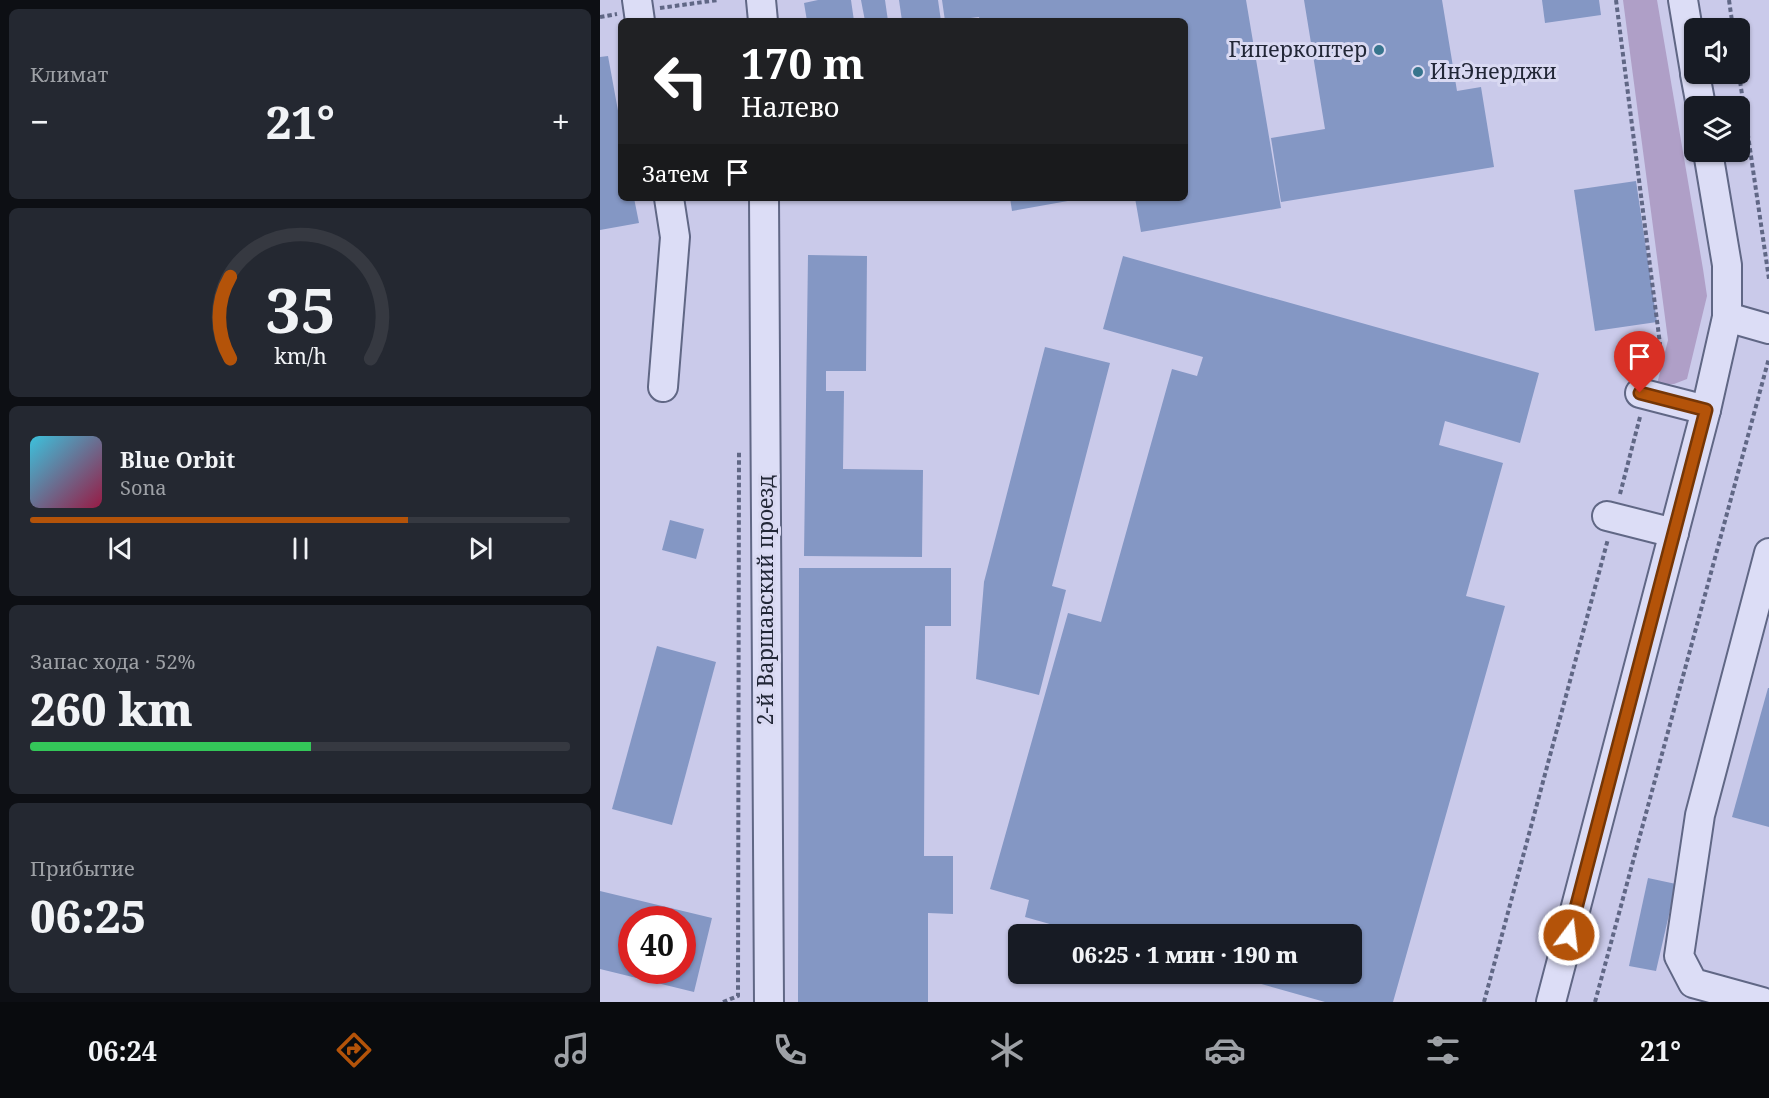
<!DOCTYPE html>
<html lang="ru">
<head>
<meta charset="utf-8">
<style>
	:root { --surface:#171b24; --page:#242831; --text:#f1f3f6; --muted:#9ea1a6; --line:#363941; --accent:#b45309 }
	body { margin:0; font-family:"Noto Serif",serif; background:var(--page); color:var(--text); height:100vh; display:flex; flex-direction:column; font-size:22px; white-space:nowrap }
	* { box-sizing:border-box; margin:0 }
	p { font-size:20px; color:var(--muted) }
	.icon { flex:none; width:33px; height:33px; fill:none; stroke:currentColor; stroke-width:2; stroke-linecap:round; stroke-linejoin:round }
	.map { position:relative; flex:1; overflow:hidden }
	.details { display:flex; flex-direction:column; gap:9px; padding:9px; background:#0d0f14; width:600px }
	.details>* { flex:none }
	.top-card { position:absolute; left:18px; top:18px; width:570px; height:183px; border-radius:9px; box-shadow:0 2px 4px #0004; background:#202124; color:#fff; overflow:hidden }
	.buttons { position:absolute; left:1084px; top:18px; display:grid; gap:12px }
	.buttons a { display:grid; place-items:center; width:66px; height:66px; border-radius:9px; background:var(--surface); box-shadow:0 2px 4px #0004; font-size:30px }
	.speed { position:absolute; left:18px; top:906px; display:flex; gap:12px; font-size:30px; font-weight:700; text-align:center }
	.speed>* { display:grid; place-content:center; width:78px; height:78px; border-radius:50%; background:var(--surface); box-shadow:0 2px 4px #0004; line-height:1 }
	.speed .limit { border:9px solid #d22; background:#fff; color:#111 }
	.pin { position:absolute; display:grid; place-items:center; width:51px; height:51px; color:#fff; margin:-62px -26px; border-radius:50% 50% 50% 0; rotate:-45deg; box-shadow:0 0 6px #0007 }
	.pin .icon { rotate:45deg }
	.me { position:absolute; width:66px; margin:-33px; rotate:15deg; stroke-linejoin:round; filter:drop-shadow(0 0 4px #0008) }
	.turn { display:flex; align-items:center; gap:21px; height:126px; padding:0 24px; font-size:27px }
	.turn .icon { width:78px; height:78px; stroke-width:2.5 }
	.turn b { display:block; font-size:42px; line-height:51px }
	.then { display:flex; align-items:center; height:57px; padding:0 24px; background:#0003; gap:12px; font-size:22px }
	.big { font-size:45px; font-weight:800; line-height:1.1 }
	.details .card { flex:1; display:flex; flex-direction:column; justify-content:center; gap:9px; min-width:0; padding:0 21px; border-radius:9px; background:var(--page) }
	.details .dial { align-items:center; gap:0 }
	.dial svg { height:156px; overflow:visible; fill:none; stroke:var(--line); stroke-width:7; stroke-linecap:round; text-anchor:middle }
	.dial text { fill:var(--text); stroke:none }
	.song { display:flex; align-items:center; gap:18px }
	.cover { width:72px; height:72px; border-radius:9px; background:linear-gradient(135deg,hsl(190 70% 55%),hsl(340 70% 35%)) }
	.played { height:6px; border-radius:3px; background:linear-gradient(90deg,var(--accent) 70%,var(--line) 70%) }
	.keys { display:flex; justify-content:space-around; direction:ltr }
	.heat { display:flex; justify-content:space-between; align-items:center; font-size:33px; direction:ltr }
	.charge { height:9px; border-radius:4px; background:linear-gradient(90deg,#34c759 52%,var(--line) 0) }
	.trip { position:absolute; left:408px; top:924px; width:354px; height:60px; border-radius:9px; background:var(--surface); box-shadow:0 2px 4px #0004; font-weight:800; line-height:60px; text-align:center }
	.dock { display:flex; height:96px; justify-content:space-around; align-items:center; background:#090b0e; color:var(--muted) }
	.dock .icon { width:42px; height:42px }
	.dock .on { color:var(--accent) }
	.dock b { font-size:27px; color:var(--text) }
	main { display:flex; flex:1; min-height:0 }
	.map>svg:first-child { display:block }
</style>
</head>
<body>
<main>
<section class="details">
<div class="card"><p>Климат</p>
<div class="heat"><a>−</a><b class="big">21°</b><a>+</a></div>
</div>
<div class="card dial"><svg viewBox="0 0 100 80">
<path d="M14 69A42 42 0 1 1 86 69"/>
<path d="M14 69A42 42 0 0 1 14 27" stroke="#b45309"/>
<text x="50" y="56" font-size="32" font-weight="700">35</text>
<text x="50" y="72" font-size="11">km/h</text>
</svg></div>
<div class="card">
<div class="song"><i class="cover"></i><div><b>Blue Orbit</b><p>Sona</p></div></div>
<div class="played"></div>
<div class="keys"><svg class="icon" aria-label="previous" viewBox="0 0 24 24"><path d="M18 5L8 12l10 7zM5 5v14"/></svg><svg class="icon" aria-label="pause" viewBox="0 0 24 24"><path d="M8 5v14M16 5v14"/></svg><svg class="icon" aria-label="next" viewBox="0 0 24 24"><path d="M6 5l10 7-10 7zM19 5v14"/></svg></div>
</div>
<div class="card"><p>Запас хода · 52%</p><b class="big">260 km</b><div class="charge"></div></div>
<div class="card"><p>Прибытие</p><b class="big">06:25</b></div>
</section>
<div class="map">
<svg width="1169" height="1002" viewBox="0 0 1169 1002">
	<rect width="100%" height="100%" fill="#cacaea"/>
	<path fill="#af9fc7" d="M1023,0H1057L1103,269L1107,296L1087,379L1074,384H1057L1068,340Z"/>
	<g fill="#8497c4" fill-rule="evenodd">
		<path d="M218,0H251L254,21H207L204,3Z"/>
		<path d="M261,0H285L288,21H265Z"/>
		<path d="M299,0H338L341,21H302Z"/>
		<path d="M342,0H646L681,208L541,232L535,198H585V21H380L379,17L345,21Z"/>
		<path d="M704,0H842L857,91L881,87L894,167L681,202L671,138L725,129Z"/>
		<path d="M942,0H999L1001,15L945,23Z"/>
		<path d="M8,56L21,127V198H34L39,223L0,230V57Z"/>
		<path d="M1036,181L1057,322L995,331L974,190Z"/>
		<path d="M410,198H479V199L412,211Z"/>
		<path d="M208,255L267,256L266,371H226V391H244L243,469L323,470L322,557L204,556Z"/>
		<path d="M523,256L939,373L920,443L845,421L839,445L903,463L866,596L905,606L793,1002H725L626,974H752V934H485L425,917L429,900L390,889L468,613L501,622L572,369L597,376L603,357L503,329Z"/>
		<path d="M445,347L510,363L452,586L466,590L439,695L376,679L384,582Z"/>
		<path d="M70,520L104,529L96,559L62,550Z"/>
		<path d="M199,568H351V626H325L324,856H353V914L328,913V1002H198Z"/>
		<path d="M57,646L116,662L72,825L12,809Z"/>
		<path d="M1168,688H1169V827L1132,817Z"/>
		<path d="M1048,878L1076,884L1056,971L1029,966Z"/>
		<path d="M0,891L112,918L94,992L0,969ZM32,920H82V970H32Z"/>
	</g>
	<g fill="none" stroke-linecap="round" stroke-linejoin="round">
		<g stroke="#606785" stroke-width="32">
			<g id="minor">
				<path d="M37,0L40,21"/>
				<path d="M161,0L163,21"/>
				<path d="M1083,0L1095,72"/>
				<path d="M1095,74L1101,106"/>
				<path d="M164,198L169,1002"/>
				<path d="M1127,317L1169,329"/>
				<path d="M63,387L75,237L69,198"/>
				<path d="M1040,393L1106,410"/>
				<path d="M1007,516L1074,533"/>
				<path d="M951,1002L1106,410L1127,317V265L1108,152"/>
				<path d="M1162,1002L1093,983L1079,956L1100,815L1169,553"/>
			</g>
		</g>
		<g stroke="#606785" stroke-width="4" stroke-dasharray="4.5 3" stroke-linecap="butt">
			<path d="M1016,0L1060,344L1052,372"/>
			<path d="M1129,0L1133,28"/>
			<path d="M60,8L118,0"/>
			<path d="M0,17L17,14"/>
			<path d="M1139,74L1169,279"/>
			<path d="M1020,494L1040,417"/>
			<path d="M123,1002L138,996L139,451"/>
			<path d="M884,1002L1008,539"/>
			<path d="M995,1002L1169,358"/>
		</g>
		<use href="#minor" stroke="#dcddf6" stroke-width="28"/>
	</g>
	<g fill="none" stroke-linecap="round" stroke-linejoin="round">
		<g stroke="#753606" stroke-width="15">
			<path id="route" d="M969,935L1106,410L1040,393"/>
		</g>
		<use href="#route" stroke="#b45309" stroke-width="10"/>
	</g>
	<g fill="#37758d" stroke="#d9d9f2" stroke-width="2">
		<circle cx="779" cy="50" r="6"/>
		<circle cx="818" cy="72" r="6"/>
	</g>
	<g text-anchor="middle" stroke-width="6" stroke-linejoin="round" paint-order="stroke">
		<g font-size="21" fill="#222737" stroke="#d9d9f2" text-anchor="end">
			<text x="767" y="57">Гиперкоптер</text>
			<text x="830" y="79" text-anchor="start">ИнЭнерджи</text>
		</g>
		<g font-size="21" fill="#222737" stroke="#d9d9f2">
			<text transform="translate(166 600) rotate(-90)" y="7">2-й Варшавский проезд</text>
		</g>
	</g>
</svg>
<div class="buttons">
<a><svg class="icon" aria-label="sound" viewBox="0 0 24 24"><path d="M4 9h4l5-4v14l-5-4H4zM17 9q2 3 0 6"/></svg></a>
<a><svg class="icon" aria-label="layers" viewBox="0 0 24 24"><path d="M12 4l9 5-9 5-9-5zM3 14l9 5 9-5"/></svg></a>
</div>
<div class="speed"><div class="limit">40</div></div>
<div class="pin" style="left:1040px;top:393px;background:#d93025"><svg class="icon" aria-label="arrive" viewBox="0 0 24 24"><path d="M6 21V4h12l-3 4 3 4H6"/></svg></div>
<svg class="me" style="left:969px;top:935px" viewBox="-20 -20 40 40"><circle r="17" fill="#b45309" stroke="#fff" stroke-width="3"/><path d="M0-11L8 9 0 5-8 9z" fill="#fff"/></svg>
<div class="trip">06:25 · 1 мин · 190 m</div>
<div class="top-card">
<div class="turn"><svg class="icon" aria-label="left" viewBox="0 0 24 24"><path d="M17 20v-9H6M10 6l-5 5 5 5"/></svg><div><b>170 m</b>Налево</div></div>
<div class="then">Затем<svg class="icon" aria-label="arrive" viewBox="0 0 24 24"><path d="M6 21V4h12l-3 4 3 4H6"/></svg></div>
</div>
</div>
</main>
<nav class="dock">
<b>06:24</b>
<svg class="icon on" aria-label="directions" viewBox="0 0 24 24"><path d="M12 3l9 9-9 9-9-9zM9 14v-3h6M13 9l2 2-2 2"/></svg>
<svg class="icon" aria-label="music" viewBox="0 0 24 24"><path d="M9 18V5l10-2v13"/><circle cx="6" cy="18" r="3"/><circle cx="16" cy="16" r="3"/></svg>
<svg class="icon" aria-label="phone" viewBox="0 0 24 24"><path d="M5 4h4l2 5-3 2q2 4 5 5l2-3 5 2v4C11 20 4 13 5 4z"/></svg>
<svg class="icon" aria-label="climate" viewBox="0 0 24 24"><path d="M12 3v18M4 7l16 10M4 17L20 7"/></svg>
<svg class="icon" aria-label="car" viewBox="0 0 24 24"><path d="M5 17H2v-5l4-1 3-4h7l3 4 3 1v5h-3M9 17h6M6 11h13"/><circle cx="7" cy="17" r="2"/><circle cx="17" cy="17" r="2"/></svg>
<svg class="icon" aria-label="filters" viewBox="0 0 24 24"><path d="M4 7h16M4 17h16"/><circle cx="9" cy="7" r="2"/><circle cx="15" cy="17" r="2"/></svg>
<b>21°</b>
</nav>
</body>
</html>
